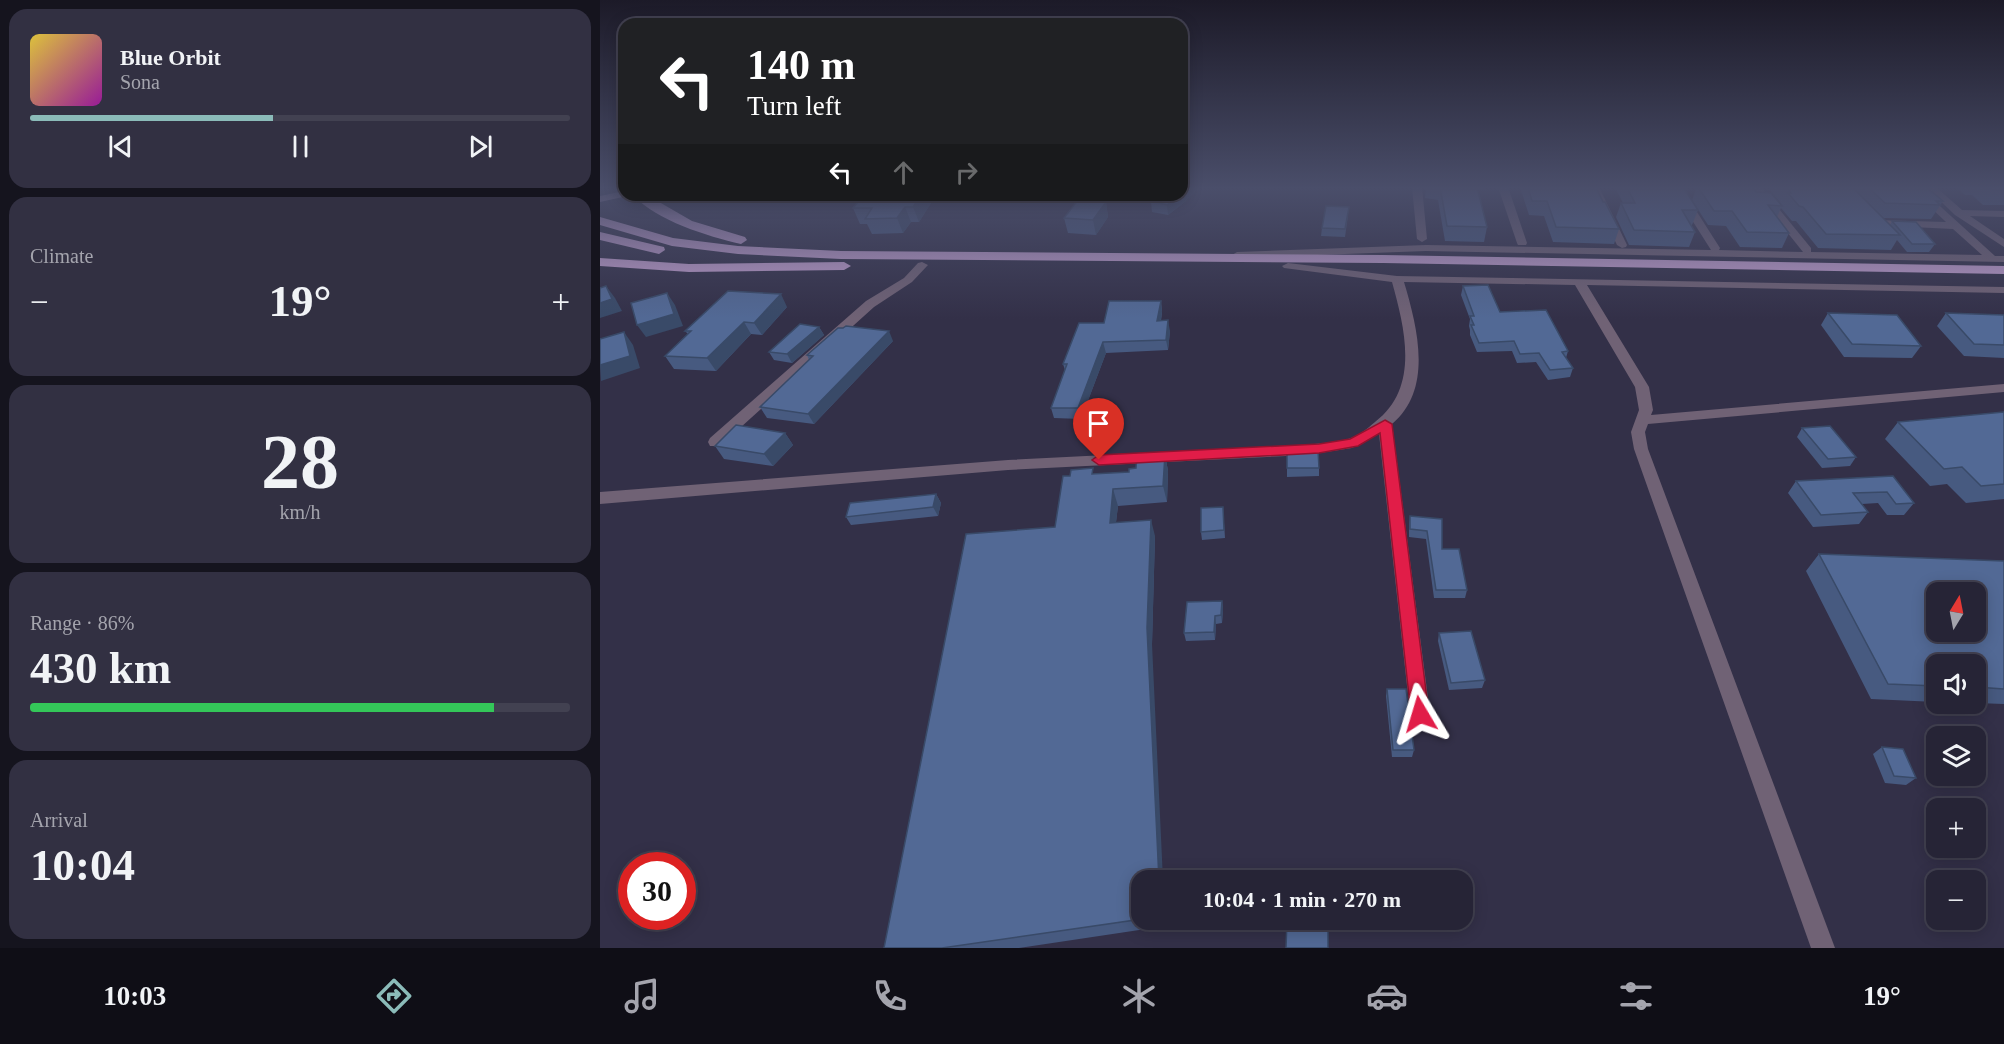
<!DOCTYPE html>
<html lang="en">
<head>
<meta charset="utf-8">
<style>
	:root { --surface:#262436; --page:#323042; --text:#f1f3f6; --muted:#a4a4ad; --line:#424151; --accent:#8bbbb9 }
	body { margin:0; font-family:"Times New Roman",serif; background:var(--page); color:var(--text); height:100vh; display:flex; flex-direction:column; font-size:22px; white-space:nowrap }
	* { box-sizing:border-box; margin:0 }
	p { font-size:20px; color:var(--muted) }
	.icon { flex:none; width:33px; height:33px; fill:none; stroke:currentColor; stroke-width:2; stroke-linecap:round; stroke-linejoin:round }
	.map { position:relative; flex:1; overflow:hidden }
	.drawer { display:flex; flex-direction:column; gap:9px; padding:9px; background:#15141e; width:600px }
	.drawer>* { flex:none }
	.hud { position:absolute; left:18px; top:18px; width:570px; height:183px; border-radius:18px; box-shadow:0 3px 15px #0003,0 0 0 2px var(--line); background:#202124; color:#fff; overflow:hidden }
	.needle { width:39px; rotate:10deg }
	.buttons { position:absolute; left:1326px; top:582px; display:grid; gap:12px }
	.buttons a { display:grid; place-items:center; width:60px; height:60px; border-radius:12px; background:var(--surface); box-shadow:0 3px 15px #0003,0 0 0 2px var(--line); font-size:30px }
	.speed { position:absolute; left:18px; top:852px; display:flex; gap:12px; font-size:30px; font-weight:700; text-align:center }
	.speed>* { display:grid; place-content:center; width:78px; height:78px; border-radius:50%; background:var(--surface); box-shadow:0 3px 15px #0003,0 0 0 2px var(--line); line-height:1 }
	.speed .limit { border:9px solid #d22; background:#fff; color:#111 }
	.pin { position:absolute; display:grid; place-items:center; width:51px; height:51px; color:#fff; margin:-62px -26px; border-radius:50% 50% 50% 0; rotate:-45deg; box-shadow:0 0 6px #0007 }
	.pin .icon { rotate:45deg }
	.me { position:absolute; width:66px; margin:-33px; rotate:353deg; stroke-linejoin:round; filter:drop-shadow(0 0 4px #0008) }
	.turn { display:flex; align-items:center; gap:21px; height:126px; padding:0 30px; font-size:27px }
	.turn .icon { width:78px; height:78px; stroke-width:2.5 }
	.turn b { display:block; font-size:42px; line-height:51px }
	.lanes { display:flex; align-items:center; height:57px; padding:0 30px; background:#0003; justify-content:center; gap:30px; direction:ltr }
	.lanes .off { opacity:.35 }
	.big { font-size:45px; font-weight:600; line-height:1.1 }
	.drawer .card { flex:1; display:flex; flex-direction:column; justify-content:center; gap:9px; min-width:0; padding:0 21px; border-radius:18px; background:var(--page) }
	.drawer .dial { align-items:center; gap:0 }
	.dial b { font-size:78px; line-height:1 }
	.song { display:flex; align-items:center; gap:18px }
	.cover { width:72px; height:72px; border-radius:9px; background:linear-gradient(135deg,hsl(50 70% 55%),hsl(300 70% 35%)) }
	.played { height:6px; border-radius:3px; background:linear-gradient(90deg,var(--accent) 45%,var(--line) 45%) }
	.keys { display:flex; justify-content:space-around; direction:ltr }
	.heat { display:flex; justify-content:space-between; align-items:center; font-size:33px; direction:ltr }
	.charge { height:9px; border-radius:4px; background:linear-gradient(90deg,#34c759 86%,var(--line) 0) }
	.trip { position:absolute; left:531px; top:870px; width:342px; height:60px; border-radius:18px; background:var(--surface); box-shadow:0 3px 15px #0003,0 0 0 2px var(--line); font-weight:600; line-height:60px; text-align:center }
	.dock { display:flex; height:96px; justify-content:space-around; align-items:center; background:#0f0e16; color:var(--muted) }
	.dock .icon { width:42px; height:42px }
	.dock .current { color:var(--accent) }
	.dock b { font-size:27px; color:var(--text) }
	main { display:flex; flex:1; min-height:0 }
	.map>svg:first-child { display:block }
</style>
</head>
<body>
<main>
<section class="drawer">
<div class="card">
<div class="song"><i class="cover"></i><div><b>Blue Orbit</b><p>Sona</p></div></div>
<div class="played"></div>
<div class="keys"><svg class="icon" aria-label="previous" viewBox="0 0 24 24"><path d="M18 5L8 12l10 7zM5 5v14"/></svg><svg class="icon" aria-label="pause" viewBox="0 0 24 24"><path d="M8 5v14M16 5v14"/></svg><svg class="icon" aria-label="next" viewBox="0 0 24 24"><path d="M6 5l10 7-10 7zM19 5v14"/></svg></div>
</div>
<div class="card"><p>Climate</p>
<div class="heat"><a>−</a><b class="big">19°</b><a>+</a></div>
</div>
<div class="card dial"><b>28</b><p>km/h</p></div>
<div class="card"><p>Range · 86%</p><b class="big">430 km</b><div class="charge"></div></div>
<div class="card"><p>Arrival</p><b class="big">10:04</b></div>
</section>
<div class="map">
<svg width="1404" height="948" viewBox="0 0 1404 948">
	<rect width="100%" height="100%" fill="#333048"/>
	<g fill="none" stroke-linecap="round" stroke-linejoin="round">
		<g fill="#706275" fill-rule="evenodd">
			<path d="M812,187H822L827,239L822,242L817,239Z"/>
			<path d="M898,187H908L927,243L926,245H918L917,243Z"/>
			<path d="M989,187H999L1027,245L1026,247L1022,248L1017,245Z"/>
			<path d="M1071,187H1081L1120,248L1119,250L1203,252L1151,187H1161L1211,248V252L1382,255L1353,229L1271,225V221L1275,220L1346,222L1309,187H1319L1395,256H1404V262L826,251L637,258L632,255L637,252L826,245L1111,250Z"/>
			<path d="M1326,187H1336L1362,210L1404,211V217L1370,216L1404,239V247L1355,215Z"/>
			<path d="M322,262L328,265L312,282L274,307L120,446H110L108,442L110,438L266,301L304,278L318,263Z"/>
			<path d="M688,263L797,276L1404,287V293L987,285L1049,387L1053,410L1051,415L1404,384V392L1048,424L1045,432L1048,449L1235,948H1211L1034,449L1031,432L1039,410L1035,387L975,285L804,282C817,326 834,389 792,424L830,713L827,719L820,722L813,719L810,713L779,434L752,448L707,455L408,470L0,504V492L408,460L707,445C720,443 735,443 748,439C758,436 767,429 775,422C820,388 805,329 792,282L684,268L682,266Z"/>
		</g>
		<path fill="#aa8eb4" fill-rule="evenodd" d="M24,191V195L27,196L0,202V196Z"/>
		<g fill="#c29fce" fill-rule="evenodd">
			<path d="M33,195H47L92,221L145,237L147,240L141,244C107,236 57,221 33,195Z"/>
			<path d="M0,217L73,238L138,246L241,251L783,255L1404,266V274L783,263L241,259L138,254L72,246L0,225Z"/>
			<path d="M0,232L64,247L65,250L59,254L0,240Z"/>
			<path d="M0,258L89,264L244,262L251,266L244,270L89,272L0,266Z"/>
		</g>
	</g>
	<g fill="#475a80">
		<path d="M826,187H884L883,190H878L887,227L884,242L845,241L838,200L825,198Z"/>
		<path d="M920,187H996L1003,202L1019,229L1014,244L953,242L944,216L929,215Z"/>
		<path d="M1015,187H1083L1098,210L1092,225H1091L1095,232L1089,247L1029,245L1016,217L1021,203H1023Z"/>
		<path d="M1097,187H1152L1156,192L1182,206V205L1169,189L1170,187H1326L1343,201L1331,219L1283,218L1290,225L1292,221L1335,244L1329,252H1307L1297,240L1291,250L1218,248L1196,221H1192L1181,208L1177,217L1189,233L1182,248L1140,247L1126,226L1108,225L1092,200Z"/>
		<path d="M1356,187H1404V205H1383L1372,195H1365Z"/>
		<path d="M264,195H336L319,222H311L303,233L272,234L267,224H260L253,208Z"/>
		<path d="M551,201H586L568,215L552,212Z"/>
		<path d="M506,202L508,217L496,235L468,233L464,218Z"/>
		<path d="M748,215L745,237L721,236L722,228Z"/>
		<path d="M863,286L900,312L968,351L966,358L973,368L970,377L948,380L936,362L917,363L912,351L877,352L870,335V330L869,326L870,319L861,295Z"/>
		<path d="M561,301L562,312L561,321L570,331L568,350L506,353L481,419L454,418L451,408L465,370L463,364L504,323Z"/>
		<path d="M187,307L162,335L151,334L116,371L74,369L65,356L88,334L85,331Z"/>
		<path d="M1228,313L1321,346L1312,358L1244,357L1221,325Z"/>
		<path d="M1346,313L1404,315V358L1364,356L1337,326Z"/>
		<path d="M219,327L224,335L192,363L174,360L169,352Z"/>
		<path d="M293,341L214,424L167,418L160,407L209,360L207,355Z"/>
		<path d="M1404,412V499L1366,503L1347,484L1330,486L1285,439L1298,422Z"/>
		<path d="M1202,428L1256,457L1250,466L1222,468L1197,437Z"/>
		<path d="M185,433L193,445L173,466L124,459L115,446Z"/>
		<path d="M687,450L719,468V476L687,477Z"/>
		<path d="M565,454L568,471L567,502L518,506L516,522L555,536L552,644L542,880V920H565L566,926L419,948H284L455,527L494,474L529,472Z"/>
		<path d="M1293,476L1314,503L1304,515H1287L1278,503L1262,504L1268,512L1259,524L1213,527L1188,493L1196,481Z"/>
		<path d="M336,494L341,503L338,516L251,525L246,517Z"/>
		<path d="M623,507L625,538L602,540L601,532Z"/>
		<path d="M810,516L842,519V549L867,590L865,598H834L826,539L809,537V524Z"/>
		<path d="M1219,554L1404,561V704L1376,703V664H1336V702L1271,699L1206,571Z"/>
		<path d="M622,601L623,609L622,623L616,624L615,640L586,641L584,633Z"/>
		<path d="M839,633L885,680L882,688L849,690L838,641Z"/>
		<path d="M787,689L814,750L812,757H792L786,696Z"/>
		<path d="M1282,747L1316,778L1306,785L1285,783L1273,754Z"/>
	</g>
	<g fill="#394a68">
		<path d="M589,187H600L586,201L568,215L567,205L579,195H582V193Z"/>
		<path d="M321,195H336L319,222L313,207Z"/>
		<path d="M506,202L508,217L496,235L493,220Z"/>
		<path d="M305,207L311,222L303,233L297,218Z"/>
		<path d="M6,286L15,298L22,311L0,318V303Z"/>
		<path d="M67,293L75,305L83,326L46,337L37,325Z"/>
		<path d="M181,294L187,307L162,335L154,323Z"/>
		<path d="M561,301L562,312L559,331L557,321Z"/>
		<path d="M568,320L570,331L568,350L566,340Z"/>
		<path d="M144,322L151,334L116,371L107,358Z"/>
		<path d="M219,327L224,335L192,363L187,354Z"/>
		<path d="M289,331L293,341L214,424L208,414Z"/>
		<path d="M24,332L33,345L40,368L1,381L0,365Z"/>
		<path d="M503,342L506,353L481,419L478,408Z"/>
		<path d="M185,433L193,445L173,466L164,454Z"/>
		<path d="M565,454L568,471L567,502L563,486Z"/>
		<path d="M513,489L518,506L514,539L510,523Z"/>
		<path d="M336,494L341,503L338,516L333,507Z"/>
		<path d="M551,520L555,536L552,644L563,880H559L547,628Z"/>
		<path d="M622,601L623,609L622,623L621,615Z"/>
		<path d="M615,616L616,624L615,640L614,632Z"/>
	</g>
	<g fill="#526995" stroke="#394a68" stroke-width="1.5" fill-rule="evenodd">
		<path d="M582,187H589L582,193Z"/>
		<path d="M840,187H877L887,227L847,226Z"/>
		<path d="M928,187H996L1003,202H1005L1019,229L956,227L947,201H932Z"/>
		<path d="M1027,187H1083L1098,210H1082L1095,232L1034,230L1021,203H1035Z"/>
		<path d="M1098,187H1152L1156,192L1171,193L1182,206L1168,205L1189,233L1147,232L1132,211H1114Z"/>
		<path d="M1186,187H1252L1300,235L1226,234L1203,207L1199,206L1188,193H1191Z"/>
		<path d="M1268,187H1326L1343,201H1336L1340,205L1285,203Z"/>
		<path d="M1389,187H1404V190H1392Z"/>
		<path d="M264,195H321L313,207H305L297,218L265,219L272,208H253Z"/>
		<path d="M557,195H579L567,205L551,201Z"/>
		<path d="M478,200L506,202L493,220L464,218Z"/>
		<path d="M726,206L749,207L745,229L722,228Z"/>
		<path d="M1292,221L1316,222L1335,244H1312Z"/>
		<path d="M888,285L900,312L946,310L968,351L962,352L973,368L950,370L939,353L920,354L914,341L879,343L871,325H874L870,316H874L863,286Z"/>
		<path d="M6,286L12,299L0,303V288Z"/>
		<path d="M128,291L181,294L154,323L144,322L107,358L65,356L91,331H85Z"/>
		<path d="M67,293L74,314L37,325L31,303Z"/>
		<path d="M509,301H561L557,321L568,320L566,340L503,342L478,408H451L467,364H463L479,323H504Z"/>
		<path d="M1228,313L1297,315L1321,346L1252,344Z"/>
		<path d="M1346,313L1404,315V345L1374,344Z"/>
		<path d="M200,324L219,327L187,354L169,352Z"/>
		<path d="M246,326L289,331L208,414L160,407L213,356L207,355L238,328H243Z"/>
		<path d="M24,332L30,356L0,365V339Z"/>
		<path d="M1404,412V484L1381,486L1362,467L1344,469L1298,422Z"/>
		<path d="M136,425L185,433L164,454L115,446Z"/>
		<path d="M1230,426L1256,457L1228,459L1202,428Z"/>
		<path d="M687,450H718L719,468H687Z"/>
		<path d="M565,454L563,486L513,489L510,523L551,520L547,628L559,880H542V919L342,948H284L366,534L455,527L463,476H470L471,470L493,468L492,474L529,472V469L536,468L537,456Z"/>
		<path d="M1293,476L1314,503L1296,504L1287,492L1253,493L1268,512L1221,515L1196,481Z"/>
		<path d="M336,494L333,507L246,517L250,503Z"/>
		<path d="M623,507L624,530L601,532V508Z"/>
		<path d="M810,516L842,519V549H859L867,590H836L827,531L810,529Z"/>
		<path d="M1219,554L1404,561V689L1376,687V664H1336V686L1288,684ZM1336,592H1376V632H1336Z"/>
		<path d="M622,601L621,615L615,616L614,632L584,633L587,602Z"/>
		<path d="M871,631L885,680L851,683L839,633Z"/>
		<path d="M787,689H806L814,750H793Z"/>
		<path d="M1282,747L1303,749L1316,778L1294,776Z"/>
		<path d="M687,920H728V948H686Z"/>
	</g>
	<linearGradient id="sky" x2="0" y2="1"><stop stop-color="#1c1a28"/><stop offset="0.59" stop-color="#4a4e6a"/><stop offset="1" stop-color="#4a4e6a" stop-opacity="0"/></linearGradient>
	<rect width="1404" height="319" fill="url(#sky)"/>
	<path fill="#e11d48" stroke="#92132f" stroke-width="1.5" d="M785,420L792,424L829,714L826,719L820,722L814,719L811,714L780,433L758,446L719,453L499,465L492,460L499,455L719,444L750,439Z"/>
</svg>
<div class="buttons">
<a><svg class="needle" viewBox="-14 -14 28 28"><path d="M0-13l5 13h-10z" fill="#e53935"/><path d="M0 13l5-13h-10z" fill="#a4a4ad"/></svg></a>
<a><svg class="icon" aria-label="sound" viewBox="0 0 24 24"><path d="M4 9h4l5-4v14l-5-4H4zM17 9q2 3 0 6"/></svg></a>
<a><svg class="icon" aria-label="layers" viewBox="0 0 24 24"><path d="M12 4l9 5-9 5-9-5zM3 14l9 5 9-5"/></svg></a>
<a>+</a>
<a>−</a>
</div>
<div class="speed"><div class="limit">30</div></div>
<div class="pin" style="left:499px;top:460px;background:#d93025"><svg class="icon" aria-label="arrive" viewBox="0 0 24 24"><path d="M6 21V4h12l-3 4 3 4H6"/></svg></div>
<svg class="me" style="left:820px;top:714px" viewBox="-20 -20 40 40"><path d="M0-17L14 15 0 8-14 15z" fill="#e11d48" stroke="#fff" stroke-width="4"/></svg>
<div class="trip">10:04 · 1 min · 270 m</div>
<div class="hud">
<div class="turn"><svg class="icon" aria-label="left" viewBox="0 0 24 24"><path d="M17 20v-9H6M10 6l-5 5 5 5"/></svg><div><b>140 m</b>Turn left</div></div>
<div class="lanes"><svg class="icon" aria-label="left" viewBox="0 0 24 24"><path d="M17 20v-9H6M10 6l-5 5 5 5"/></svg><svg class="icon off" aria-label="ahead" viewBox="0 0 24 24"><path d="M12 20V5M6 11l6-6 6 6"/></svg><svg class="icon off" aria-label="right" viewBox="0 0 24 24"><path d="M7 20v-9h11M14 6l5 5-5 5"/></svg></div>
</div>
</div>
</main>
<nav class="dock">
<b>10:03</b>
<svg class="icon current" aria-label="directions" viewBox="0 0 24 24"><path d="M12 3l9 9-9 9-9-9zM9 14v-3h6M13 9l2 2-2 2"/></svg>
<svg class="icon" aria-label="music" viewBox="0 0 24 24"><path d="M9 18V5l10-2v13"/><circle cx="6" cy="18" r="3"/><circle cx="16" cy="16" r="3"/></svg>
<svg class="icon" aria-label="phone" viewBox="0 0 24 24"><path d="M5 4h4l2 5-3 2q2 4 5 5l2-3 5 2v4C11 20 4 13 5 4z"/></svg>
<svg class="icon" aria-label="climate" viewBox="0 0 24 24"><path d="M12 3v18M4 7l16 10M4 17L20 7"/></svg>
<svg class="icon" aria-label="car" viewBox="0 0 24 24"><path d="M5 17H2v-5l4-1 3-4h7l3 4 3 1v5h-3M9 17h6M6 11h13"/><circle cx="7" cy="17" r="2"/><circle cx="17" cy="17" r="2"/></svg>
<svg class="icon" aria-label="filters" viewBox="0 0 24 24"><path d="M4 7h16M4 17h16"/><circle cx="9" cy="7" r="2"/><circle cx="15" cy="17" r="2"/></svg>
<b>19°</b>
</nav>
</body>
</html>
